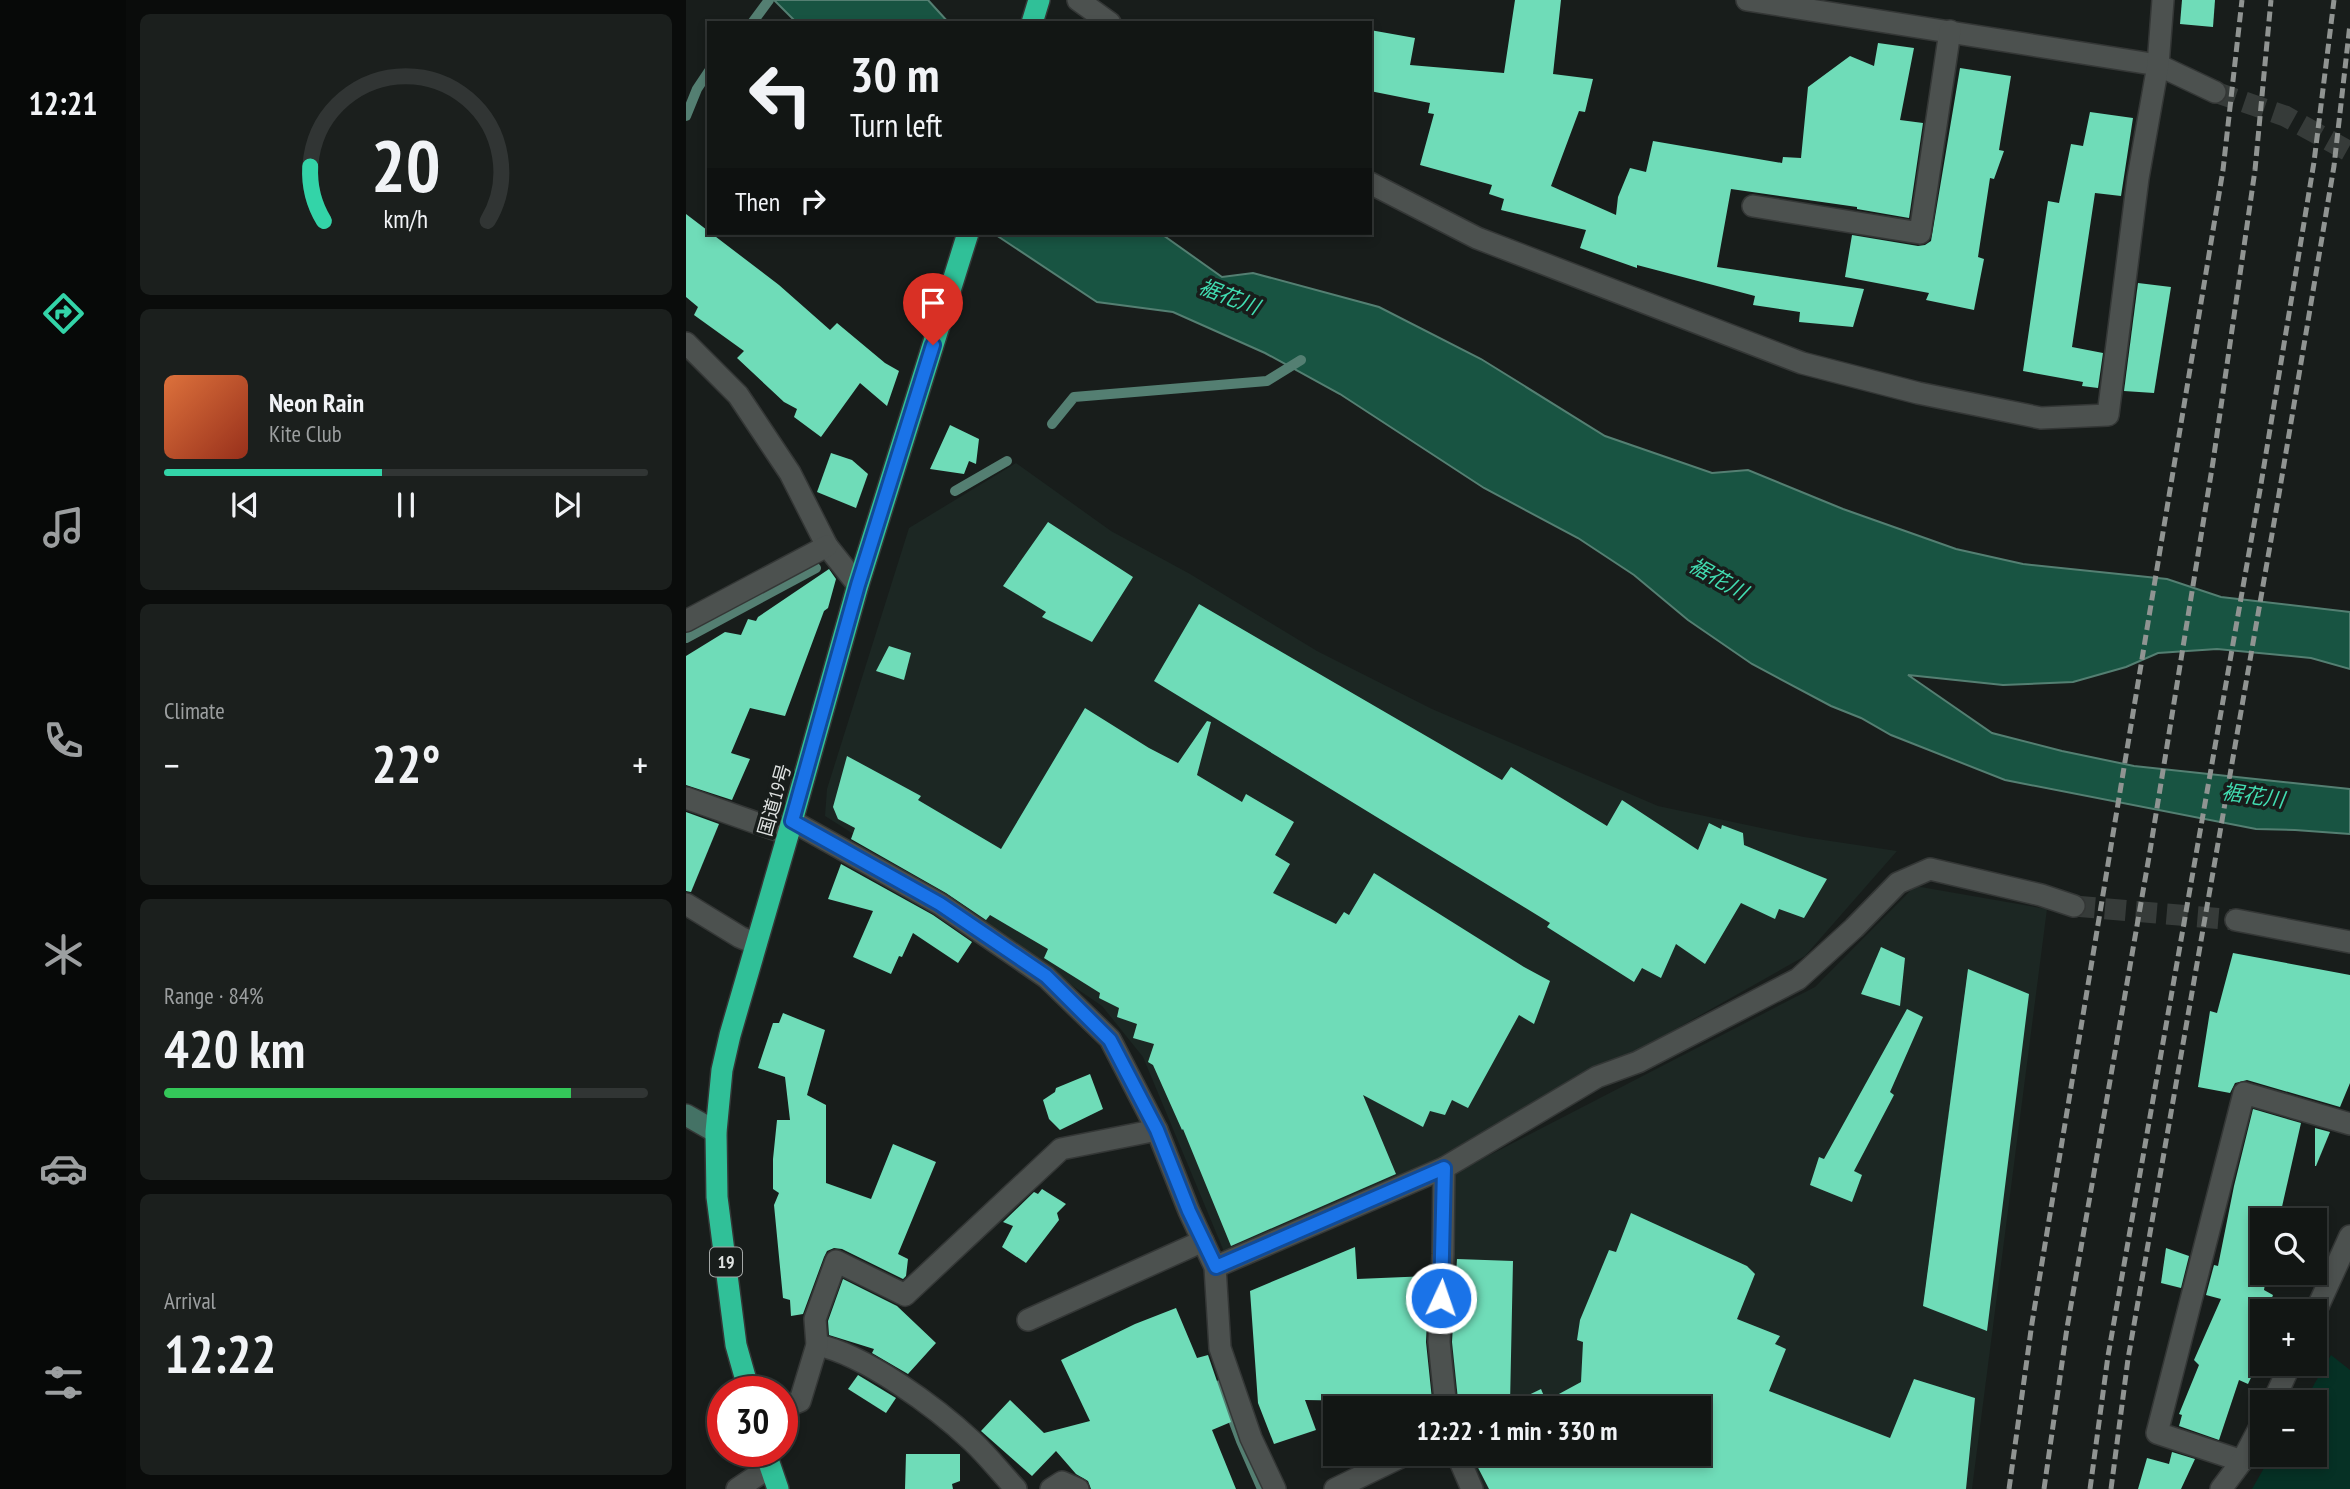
<!DOCTYPE html>
<html lang="en">
<head>
<meta charset="utf-8">
<style>
	:root { --surface:#121614; --page:#1b1f1d; --text:#f1f3f6; --muted:#9c9fa0; --line:#313534; --accent:#33d4a8 }
	body { margin:0; font-family:"PT Sans Narrow","Noto Sans JP",sans-serif; background:var(--page); color:var(--text); height:100vh; display:flex; flex-direction:column; font-size:26px; white-space:nowrap }
	* { box-sizing:border-box; margin:0 }
	p { font-size:23px; color:var(--muted) }
	.icon { flex:none; width:38px; height:38px; fill:none; stroke:currentColor; stroke-width:2; stroke-linecap:round; stroke-linejoin:round }
	.map { position:relative; flex:1; overflow:hidden }
	.sheet { display:flex; flex-direction:column; gap:14px; padding:14px; background:#0a0c0b; width:560px }
	.sheet>* { flex:none }
	.hud { position:absolute; left:21px; top:21px; width:665px; height:214px; border-radius:0px; box-shadow:0 4px 10px #0003,0 0 0 2px var(--line); background:#121614; color:var(--text); overflow:hidden }
	.controls { position:absolute; left:1564px; top:1208px; display:grid; gap:14px }
	.controls a { display:grid; place-items:center; width:77px; height:77px; border-radius:0px; background:var(--surface); box-shadow:0 4px 10px #0003,0 0 0 2px var(--line); font-size:35px }
	.speed { position:absolute; left:21px; top:1376px; display:flex; gap:14px; font-size:35px; font-weight:700; text-align:center }
	.speed>* { display:grid; place-content:center; width:91px; height:91px; border-radius:50%; background:var(--surface); box-shadow:0 4px 10px #0003,0 0 0 2px var(--line); line-height:1 }
	.speed .limit { border:10px solid #d22; background:#fff; color:#111 }
	.pin { position:absolute; display:grid; place-items:center; width:60px; height:60px; color:#fff; margin:-72px -30px; border-radius:50% 50% 50% 0; rotate:-45deg; box-shadow:0 0 7px #0007 }
	.pin .icon { rotate:45deg }
	.me { position:absolute; width:77px; margin:-38px; rotate:3deg; stroke-linejoin:round; filter:drop-shadow(0 0 5px #0008) }
	.turn { display:flex; align-items:center; gap:24px; height:147px; padding:0 28px; font-size:32px }
	.turn .icon { width:91px; height:91px; stroke-width:2.5 }
	.turn b { display:block; font-size:49px; line-height:60px }
	.then { display:flex; align-items:center; height:66px; padding:0 28px; background:#0003; gap:14px; font-size:26px }
	.big { font-size:52px; font-weight:700; line-height:1.1 }
	.sheet .tile { flex:1; display:flex; flex-direction:column; justify-content:center; gap:10px; min-width:0; padding:0 24px; border-radius:10px; background:var(--page) }
	.sheet .dial { align-items:center; gap:0 }
	.dial svg { height:182px; overflow:visible; fill:none; stroke:var(--line); stroke-width:7; stroke-linecap:round; text-anchor:middle }
	.dial text { fill:var(--text); stroke:none }
	.song { display:flex; align-items:center; gap:21px }
	.cover { width:84px; height:84px; border-radius:10px; background:linear-gradient(135deg,hsl(20 70% 55%),hsl(10 70% 35%)) }
	.played { height:7px; border-radius:4px; background:linear-gradient(90deg,var(--accent) 45%,var(--line) 45%) }
	.keys { display:flex; justify-content:space-around; direction:ltr }
	.heat { display:flex; justify-content:space-between; align-items:center; font-size:38px; direction:ltr }
	.charge { height:10px; border-radius:5px; background:linear-gradient(90deg,#34c759 84%,var(--line) 0) }
	.trip { position:absolute; left:637px; top:1396px; width:388px; height:70px; border-radius:0px; background:var(--surface); box-shadow:0 4px 10px #0003,0 0 0 2px var(--line); font-weight:700; line-height:70px; text-align:center }
	main { display:flex; flex:1; min-height:0 }
	.tabs { display:flex; flex-direction:column; width:126px; justify-content:space-around; align-items:center; background:#070908; color:var(--muted) }
	.tabs .icon { width:49px; height:49px }
	.tabs .active { color:var(--accent) }
	.tabs b { font-size:32px; color:var(--text) }
	.map>svg:first-child { display:block }
</style>
</head>
<body>
<main>
<nav class="tabs">
<b>12:21</b>
<svg class="icon active" aria-label="directions" viewBox="0 0 24 24"><path d="M12 3l9 9-9 9-9-9zM9 14v-3h6M13 9l2 2-2 2"/></svg>
<svg class="icon" aria-label="music" viewBox="0 0 24 24"><path d="M9 18V5l10-2v13"/><circle cx="6" cy="18" r="3"/><circle cx="16" cy="16" r="3"/></svg>
<svg class="icon" aria-label="phone" viewBox="0 0 24 24"><path d="M5 4h4l2 5-3 2q2 4 5 5l2-3 5 2v4C11 20 4 13 5 4z"/></svg>
<svg class="icon" aria-label="climate" viewBox="0 0 24 24"><path d="M12 3v18M4 7l16 10M4 17L20 7"/></svg>
<svg class="icon" aria-label="car" viewBox="0 0 24 24"><path d="M5 17H2v-5l4-1 3-4h7l3 4 3 1v5h-3M9 17h6M6 11h13"/><circle cx="7" cy="17" r="2"/><circle cx="17" cy="17" r="2"/></svg>
<svg class="icon" aria-label="filters" viewBox="0 0 24 24"><path d="M4 7h16M4 17h16"/><circle cx="9" cy="7" r="2"/><circle cx="15" cy="17" r="2"/></svg>
</nav>
<section class="sheet">
<div class="tile dial"><svg viewBox="0 0 100 80">
<path d="M14 69A42 42 0 1 1 86 69"/>
<path d="M14 69A42 42 0 0 1 8 45" stroke="#33d4a8"/>
<text x="50" y="56" font-size="32" font-weight="700">20</text>
<text x="50" y="72" font-size="11">km/h</text>
</svg></div>
<div class="tile">
<div class="song"><i class="cover"></i><div><b>Neon Rain</b><p>Kite Club</p></div></div>
<div class="played"></div>
<div class="keys"><svg class="icon" aria-label="previous" viewBox="0 0 24 24"><path d="M18 5L8 12l10 7zM5 5v14"/></svg><svg class="icon" aria-label="pause" viewBox="0 0 24 24"><path d="M8 5v14M16 5v14"/></svg><svg class="icon" aria-label="next" viewBox="0 0 24 24"><path d="M6 5l10 7-10 7zM19 5v14"/></svg></div>
</div>
<div class="tile"><p>Climate</p>
<div class="heat"><a>−</a><b class="big">22°</b><a>+</a></div>
</div>
<div class="tile"><p>Range · 84%</p><b class="big">420 km</b><div class="charge"></div></div>
<div class="tile"><p>Arrival</p><b class="big">12:22</b></div>
</section>
<div class="map">
<svg width="1664" height="1489" viewBox="0 0 1664 1489">
	<rect width="100%" height="100%" fill="#181d1b"/>
	<g fill="#1c2723">
		<path d="M330,463L425,531L504,574L631,651L746,709L972,806L1118,837L1211,851L1119,956L728,1177L539,1254L457,1057L416,1006L353,963L273,901L139,816L141,789L223,528Z"/>
		<path d="M1229,886L1361,909L1286,1489H796L779,1454H1013V1409H764L767,1174L1129,987Z"/>
	</g>
	<path fill="#063125" d="M1645,1355L1664,1370V1489H1566L1586,1454H1629V1402H1618Z"/>
	<g fill="#185442" stroke="#547f72" stroke-width="2">
		<path d="M88,0H242L263,23H111Z"/>
		<path d="M307,233H474L536,277L567,273L693,307L795,359L919,436L1026,473L1062,470L1157,509L1270,549L1337,564L1481,579L1535,597L1664,612V669L1625,658L1531,649L1472,653L1440,667L1387,682L1317,685L1222,675L1306,733L1376,751L1448,766L1664,789V834L1609,830L1570,829L1319,780L1205,735L1175,718L1145,706L1066,664L1002,620L948,575L892,538L798,488L654,394L579,353L487,312L411,302Z"/>
	</g>
	<g fill="none" stroke-linecap="round" stroke-linejoin="round">
		<g stroke="#547f72" stroke-width="10">
			<path d="M66,23L83,0"/>
			<path d="M0,116L11,89L23,71"/>
			<path d="M366,424L388,397L581,381L615,360"/>
			<path d="M269,491L321,461"/>
			<path d="M0,638L130,568"/>
			<path d="M534,1385L555,1441L576,1489"/>
		</g>
	</g>
	<g fill="#6fdcb8">
		<path d="M829,0H875L867,74L907,79L899,112L893,111L865,186L930,215L932,197L944,168L960,172L967,141L1096,163L1097,157L1115,158L1122,87L1164,56L1188,66L1192,43L1228,48L1214,120L1237,123L1223,218L1171,209V207L1045,189L1031,267L1178,289L1167,327L1113,322L1114,312L1067,305L1069,296L951,265V268L894,248L900,230L815,210L818,199L803,194L806,185L734,165L748,114L742,113L744,103L684,91V30L729,38L724,65L818,73Z"/>
		<path d="M1496,0H1529L1527,27L1494,24Z"/>
		<path d="M1274,68L1325,76L1313,150L1318,151L1308,179L1304,178L1292,257L1298,259L1288,310L1240,300L1243,293L1159,277L1166,235L1232,246L1239,245L1245,241Z"/>
		<path d="M1404,112L1447,118L1435,196L1409,193L1386,347L1417,353L1412,388L1396,386L1397,382L1337,371L1362,201L1373,203L1385,144L1397,146Z"/>
		<path d="M0,214L93,285L144,330L151,323L199,363L213,371L201,406L174,383L135,437L108,417L111,409L98,402L51,358L58,351L8,315L12,307L0,297Z"/>
		<path d="M1452,283L1485,287L1468,393L1438,391Z"/>
		<path d="M264,425L293,439L290,464L283,461L278,474L244,469Z"/>
		<path d="M145,453L166,460L182,474L170,508L131,492Z"/>
		<path d="M362,522L447,577L406,642L356,617L360,612L317,586Z"/>
		<path d="M143,569L150,579L142,608L138,611L99,716L64,708L45,753L64,759L46,800L0,785V656L39,632L55,635L62,619L70,621L72,617Z"/>
		<path d="M513,604L816,780L825,767L921,826L936,800L1012,850L1023,823L1035,829L1036,825L1057,833L1058,845L1141,879L1118,918L1093,909L1089,919L1055,903L1019,964L990,944L975,978L956,968L948,982L861,927L864,923L468,681Z"/>
		<path d="M203,646L225,653L218,680L190,671Z"/>
		<path d="M399,708L463,748L492,763L521,721L525,722L511,775L556,802L560,794L608,822L589,855L604,864L587,893L650,924L658,912L663,915L688,873L838,967L864,981L848,1024L833,1015L782,1108L766,1100L759,1115L744,1111L737,1127L677,1095L710,1174L545,1246L497,1129L496,1130L467,1065L462,1062L468,1044L447,1038L451,1024L431,1017L433,1008L413,998L414,993L358,958L362,949L304,915L300,920L260,893L165,839L169,828L152,819L147,807L161,756L235,796L232,800L315,849Z"/>
		<path d="M0,812L33,824L5,892L0,891Z"/>
		<path d="M155,864L247,915L286,942L272,963L227,933L216,957L213,956L205,974L167,957L187,911L142,899Z"/>
		<path d="M1195,947L1219,958L1214,1006L1175,994Z"/>
		<path d="M1547,953L1664,975V1083L1654,1107L1561,1080L1549,1083L1544,1093L1512,1087L1524,1011L1531,1013Z"/>
		<path d="M1282,969L1343,994L1301,1331L1237,1306Z"/>
		<path d="M1221,1009L1237,1017L1204,1092L1208,1095L1168,1171L1176,1175L1166,1202L1124,1185L1133,1157L1138,1159Z"/>
		<path d="M97,1013L139,1030L121,1095L140,1105V1183L185,1199L207,1144L250,1162L212,1254L222,1259L220,1276L217,1279L156,1249L148,1248L141,1251L138,1257L117,1314L105,1316L104,1300L97,1298L88,1205L93,1193L87,1189V1159L91,1120H104L99,1077L72,1068L87,1023H93Z"/>
		<path d="M404,1074L417,1109L374,1130L363,1119L357,1100L369,1092L370,1088Z"/>
		<path d="M1567,1109L1615,1123L1593,1220H1577V1272H1581L1578,1290L1587,1295L1581,1311H1577V1352L1562,1384L1553,1380L1533,1440L1493,1426L1496,1415L1493,1414L1513,1365L1508,1360L1535,1299L1520,1295L1528,1265L1532,1266L1548,1186Z"/>
		<path d="M1629,1128L1644,1132L1630,1166H1629Z"/>
		<path d="M356,1189L380,1204L371,1213L373,1220L340,1263L316,1247L327,1226L317,1222L348,1192L352,1194Z"/>
		<path d="M945,1213L1061,1266L1069,1274L1051,1319L1094,1336L1089,1344L1100,1349L1083,1391L1204,1438L1228,1379L1289,1398L1280,1489H803L785,1454H1013V1409H773L766,1342L771,1259L827,1261L824,1404L855,1389L860,1401L895,1382L897,1342L891,1340L894,1320L923,1250L930,1252Z"/>
		<path d="M669,1247L671,1279L743,1276L740,1342L747,1409H723L721,1402L677,1398V1401L619,1400L630,1430L588,1444L572,1403L564,1291Z"/>
		<path d="M1480,1248L1503,1256L1495,1288L1475,1283Z"/>
		<path d="M157,1279L211,1306L250,1343L222,1374L186,1353L188,1349L143,1335L142,1321Z"/>
		<path d="M490,1308L511,1358L522,1355L545,1422L526,1430L550,1489H405L402,1481L390,1474L370,1451L346,1476L295,1431L324,1400L358,1433L404,1421L375,1360L449,1324Z"/>
		<path d="M172,1375L210,1398L200,1413L162,1389Z"/>
		<path d="M1486,1452L1509,1459L1495,1489H1452L1461,1458L1483,1464Z"/>
		<path d="M220,1454H274V1481L266,1484L267,1489H219Z"/>
	</g>
	<g fill="none" stroke-linecap="round" stroke-linejoin="round">
		<g stroke="#363b39" stroke-width="21" stroke-dasharray="21 10" stroke-linecap="butt">
			<path d="M1529,92L1599,116L1664,152"/>
			<path d="M1388,906L1550,920"/>
		</g>
		<g stroke="#343736" stroke-width="24">
			<g id="street">
				<path d="M392,0L424,23"/>
				<path d="M1061,0L1472,65L1529,92"/>
				<path d="M684,183L791,238L1116,363L1232,393L1355,418L1422,415L1452,178L1472,65L1477,0"/>
				<path d="M1067,206L1234,233L1264,31"/>
				<path d="M0,343L52,395L104,473L141,546L172,585"/>
				<path d="M0,621L141,546"/>
				<path d="M0,798L102,834"/>
				<path d="M106,821L254,904L360,977L424,1039L471,1130L503,1211L529,1267L534,1348L565,1438L589,1489"/>
				<path d="M0,904L54,937L70,944"/>
				<path d="M1550,920L1664,942"/>
				<path d="M758,1168L757,1254L753,1342L760,1409"/>
				<path d="M529,1267L758,1168L911,1077L952,1062L1112,979L1168,928L1212,883L1244,869L1355,895L1388,906"/>
				<path d="M1629,1313L1664,1236"/>
				<path d="M342,1320L517,1241"/>
				<path d="M131,1345C178,1354 251,1408 286,1441C302,1456 315,1473 330,1489"/>
				<path d="M1587,1402L1605,1363"/>
				<path d="M96,1408L114,1401L131,1345L129,1319L150,1261L219,1295L375,1149L471,1130"/>
				<path d="M771,1454L786,1489"/>
				<path d="M1556,1461L1471,1433L1558,1093L1664,1124"/>
				<path d="M51,1489L84,1467"/>
				<path d="M365,1489L376,1482L392,1489"/>
				<path d="M649,1489L721,1454"/>
				<path d="M1535,1489L1556,1461L1577,1421"/>
			</g>
		</g>
		<g stroke="#343736" stroke-width="24">
			<path id="secondary" d="M0,1115L30,1132"/>
		</g>
		<g stroke="#343736" stroke-width="24">
			<g id="highway">
				<path d="M346,23L353,0"/>
				<path d="M63,1391L50,1345L31,1197L30,1132L36,1070L44,1035L106,821L172,585L282,233"/>
				<path d="M79,1451L92,1489"/>
			</g>
		</g>
		<use href="#street" stroke="#4c514f" stroke-width="21"/>
		<use href="#secondary" stroke="#447265" stroke-width="21"/>
		<use href="#highway" stroke="#30c098" stroke-width="21"/>
		<g stroke="#909492" stroke-width="5" stroke-dasharray="10 5" stroke-linecap="butt">
			<path d="M1323,1489L1346,1323L1537,170L1556,0"/>
			<path d="M1358,1489L1381,1328L1464,851L1527,462L1569,170L1585,0"/>
			<path d="M1404,1489L1422,1356L1574,490L1628,162L1648,0"/>
			<path d="M1425,1489L1442,1359L1593,494L1648,166L1664,24"/>
		</g>
	</g>
	<g fill="none" stroke-linecap="round" stroke-linejoin="round">
		<g stroke="#114b97" stroke-width="18">
			<path id="route" d="M247,345L172,585L106,821L254,904L360,976L424,1040L471,1130L503,1211L530,1267L758,1168L755,1298"/>
		</g>
		<use href="#route" stroke="#1a73e8" stroke-width="12"/>
	</g>
	<g text-anchor="middle" stroke-width="7" stroke-linejoin="round" paint-order="stroke">
		<rect fill="#181d1b" stroke="#a3a7a6" stroke-width="2" x="24" y="1247.5" width="32" height="29" rx="5"/>
		<g font-size="18" font-weight="bold" fill="#dfe2e1">
			<text x="40" y="1268">19</text>
		</g>
		<g font-size="19" fill="#dfe2e1" stroke="#181d1b">
			<text transform="translate(88 800) rotate(-74)" y="7">国道19号</text>
		</g>
		<g font-size="21" font-style="italic" fill="#41ddb1" stroke="#181d1b">
			<text transform="translate(543 297) rotate(21)" y="7">裾花川</text>
			<text transform="translate(1032 579) rotate(29)" y="7">裾花川</text>
			<text transform="translate(1567 796) rotate(8)" y="7">裾花川</text>
		</g>
	</g>
</svg>
<div class="controls">
<a><svg class="icon" aria-label="search" viewBox="0 0 24 24"><circle cx="10" cy="10" r="6"/><path d="M15 15l6 6"/></svg></a>
<a>+</a>
<a>−</a>
</div>
<div class="speed"><div class="limit">30</div></div>
<div class="pin" style="left:247px;top:345px;background:#d93025"><svg class="icon" aria-label="arrive" viewBox="0 0 24 24"><path d="M6 21V4h12l-3 4 3 4H6"/></svg></div>
<svg class="me" style="left:755px;top:1298px" viewBox="-20 -20 40 40"><circle r="17" fill="#1a73e8" stroke="#fff" stroke-width="3"/><path d="M0-11L8 9 0 5-8 9z" fill="#fff"/></svg>
<div class="trip">12:22 · 1 min · 330 m</div>
<div class="hud">
<div class="turn"><svg class="icon" aria-label="left" viewBox="0 0 24 24"><path d="M17 20v-9H6M10 6l-5 5 5 5"/></svg><div><b>30 m</b>Turn left</div></div>
<div class="then">Then<svg class="icon" aria-label="right" viewBox="0 0 24 24"><path d="M7 20v-9h11M14 6l5 5-5 5"/></svg></div>
</div>
</div>
</main>
</body>
</html>
